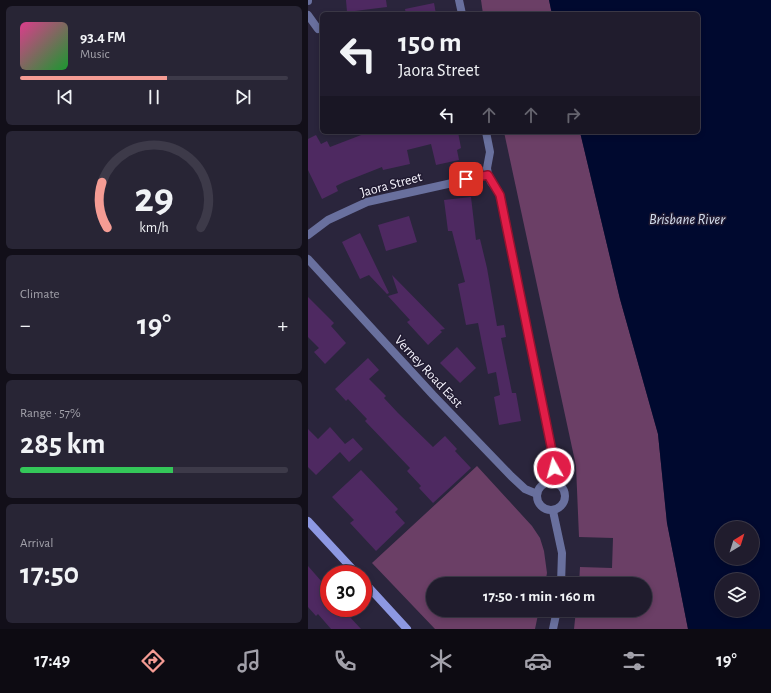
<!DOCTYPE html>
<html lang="en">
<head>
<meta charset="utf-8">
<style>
	:root { --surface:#201c2d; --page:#282535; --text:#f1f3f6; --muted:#a2a1aa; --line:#3d3a49; --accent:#f59c94 }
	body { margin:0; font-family:"Alegreya Sans",sans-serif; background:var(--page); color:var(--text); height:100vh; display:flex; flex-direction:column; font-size:15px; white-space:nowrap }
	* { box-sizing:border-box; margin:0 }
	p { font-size:13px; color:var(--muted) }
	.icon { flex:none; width:22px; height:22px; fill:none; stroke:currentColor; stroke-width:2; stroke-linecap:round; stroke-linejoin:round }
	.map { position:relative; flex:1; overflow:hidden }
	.sheet { display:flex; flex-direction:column; gap:6px; padding:6px; background:#120f19; width:308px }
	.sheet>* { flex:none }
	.guide { position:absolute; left:12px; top:12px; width:380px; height:122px; border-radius:6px; box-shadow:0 2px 6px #0003,0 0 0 1px var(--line); background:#201c2d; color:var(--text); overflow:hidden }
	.needle { width:26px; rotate:38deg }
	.fabs { position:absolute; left:407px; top:521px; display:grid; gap:8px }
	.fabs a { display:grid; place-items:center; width:44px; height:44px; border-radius:50%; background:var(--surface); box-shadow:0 2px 6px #0003,0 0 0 1px var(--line); font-size:20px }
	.speed { position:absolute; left:12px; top:565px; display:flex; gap:8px; font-size:20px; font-weight:700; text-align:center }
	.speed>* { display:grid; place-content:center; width:52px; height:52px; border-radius:50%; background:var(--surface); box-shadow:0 2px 6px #0003,0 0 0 1px var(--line); line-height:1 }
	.speed .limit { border:6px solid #d22; background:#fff; color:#111 }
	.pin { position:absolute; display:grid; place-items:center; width:34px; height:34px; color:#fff; margin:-17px; border-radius:8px; box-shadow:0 2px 6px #0006 }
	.me { position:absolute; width:44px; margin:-22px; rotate:353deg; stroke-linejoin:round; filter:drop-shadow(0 0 3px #0008) }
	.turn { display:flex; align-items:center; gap:14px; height:84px; padding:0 12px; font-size:18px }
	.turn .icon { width:52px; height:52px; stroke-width:2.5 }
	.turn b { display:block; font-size:28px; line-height:34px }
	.lanes { display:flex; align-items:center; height:38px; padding:0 12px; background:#0003; justify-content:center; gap:20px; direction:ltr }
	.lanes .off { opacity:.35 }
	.big { font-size:30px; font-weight:700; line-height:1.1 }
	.sheet .widget { flex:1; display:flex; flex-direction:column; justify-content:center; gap:6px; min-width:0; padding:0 14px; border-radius:6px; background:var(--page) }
	.sheet .dial { align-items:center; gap:0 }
	.dial svg { height:104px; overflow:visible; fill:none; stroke:var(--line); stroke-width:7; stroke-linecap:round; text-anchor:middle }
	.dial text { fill:var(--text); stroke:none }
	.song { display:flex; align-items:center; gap:12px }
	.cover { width:48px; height:48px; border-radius:6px; background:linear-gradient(135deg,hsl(330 70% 55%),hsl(130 70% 35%)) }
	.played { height:4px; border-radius:2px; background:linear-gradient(90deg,var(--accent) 55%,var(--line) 55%) }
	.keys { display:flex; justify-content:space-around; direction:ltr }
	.heat { display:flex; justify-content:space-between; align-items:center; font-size:22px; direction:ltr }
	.charge { height:6px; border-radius:3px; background:linear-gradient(90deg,#34c759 57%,var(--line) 0) }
	.trip { position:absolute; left:118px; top:577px; width:226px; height:40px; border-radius:20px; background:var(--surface); box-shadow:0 2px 6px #0003,0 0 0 1px var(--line); font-weight:700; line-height:40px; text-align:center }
	.menu { display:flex; height:64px; justify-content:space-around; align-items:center; background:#0d0b12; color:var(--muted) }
	.menu .icon { width:28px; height:28px }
	.menu .selected { color:var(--accent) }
	.menu b { font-size:18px; color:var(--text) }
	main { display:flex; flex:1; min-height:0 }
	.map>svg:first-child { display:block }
</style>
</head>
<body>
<main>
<section class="sheet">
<div class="widget">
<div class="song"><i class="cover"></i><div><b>93.4 FM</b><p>Music</p></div></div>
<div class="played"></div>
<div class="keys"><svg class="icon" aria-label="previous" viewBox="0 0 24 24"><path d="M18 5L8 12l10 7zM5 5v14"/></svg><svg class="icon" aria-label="pause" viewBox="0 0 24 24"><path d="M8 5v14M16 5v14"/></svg><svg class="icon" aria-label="next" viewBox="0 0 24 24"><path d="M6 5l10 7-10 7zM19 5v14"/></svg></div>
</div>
<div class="widget dial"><svg viewBox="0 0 100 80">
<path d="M14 69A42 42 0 1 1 86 69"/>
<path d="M14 69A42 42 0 0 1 10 34" stroke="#f59c94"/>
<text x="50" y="56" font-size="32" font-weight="700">29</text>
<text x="50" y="72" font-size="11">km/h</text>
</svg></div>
<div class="widget"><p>Climate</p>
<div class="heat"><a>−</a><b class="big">19°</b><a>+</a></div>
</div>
<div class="widget"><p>Range · 57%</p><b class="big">285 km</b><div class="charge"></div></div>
<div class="widget"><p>Arrival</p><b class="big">17:50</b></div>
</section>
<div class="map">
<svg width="463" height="629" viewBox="0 0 463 629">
	<rect width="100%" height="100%" fill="#2a253c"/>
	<g fill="#6b3f66">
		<path d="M173,0H241L244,14H175Z"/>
		<path d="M196,132H272L312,299L350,434L359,523L380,629H266L268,610H337V584H271L272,567L304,568L305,538L271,537L268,466Z"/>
		<path d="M169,466L224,526L232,538L236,551L239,573L237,584H125V610H231L227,629H127L64,563Z"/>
	</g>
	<path fill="#00092f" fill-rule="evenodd" d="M241,0H463V629H380L359,523L350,434L312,299L272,132H390V14H244ZM414,528H444V558H414ZM414,580H444V610H414Z"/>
	<g fill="#4e2961">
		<path d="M38,0H78L79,7L39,12Z"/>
		<path d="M126,3L128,14H98L97,9Z"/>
		<path d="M61,132H150L153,148L149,150L151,160L128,165L123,144L99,150L102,164L75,170L74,167L36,182L28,186L30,191L14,199L0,170V139L8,135L13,144L19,141L22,147Z"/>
		<path d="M163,197L168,240L172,239L179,268L189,326L196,325L198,337L193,338L204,393H208L213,421L191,425L186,397L192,395L188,372L180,374L170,323L158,325L150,284L157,282L144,231H140L136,200Z"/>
		<path d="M101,216L109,242L78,251L70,225Z"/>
		<path d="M52,233L81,293L79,294L61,275L52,279L34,242Z"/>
		<path d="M84,275L137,329L132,330L134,332L120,345L99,322L102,320L80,296L90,293Z"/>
		<path d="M0,297L26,323L23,326L38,343L17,364L6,352L11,348L0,337Z"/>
		<path d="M149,347L168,368L152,383L132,363Z"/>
		<path d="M60,358L71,370L61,379L78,396L76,398L90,413L125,447L137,436L149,449L147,451L163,468L125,503L111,488L113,486L99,471L102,468L57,421L59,419L40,399L38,401L27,389Z"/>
		<path d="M22,427L37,444L45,438L55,449L41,462L32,452L8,475L0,467V429L10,439Z"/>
		<path d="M53,470L90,509L87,512L97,523L68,551L42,523L46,520L24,497Z"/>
		<path d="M0,566L21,590V608H48L40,615L53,629H23L10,614L8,616L0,607Z"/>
	</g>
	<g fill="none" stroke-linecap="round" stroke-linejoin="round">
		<g stroke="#69709e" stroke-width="8">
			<path d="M151,0L154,14"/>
			<path d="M0,1V0"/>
			<path d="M0,15L10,29"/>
			<path d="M178,132L182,152L179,168L180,175L183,182L190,191L193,199L245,456V482"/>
			<path d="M0,235L20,220L59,202L180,175"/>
			<path d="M0,259L125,395L203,476L217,489L229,494"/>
			<circle cx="243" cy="496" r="14"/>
			<path d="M245,511L254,553L253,584"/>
			<path d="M245,629L249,610"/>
		</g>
		<g stroke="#8d98e2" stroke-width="8">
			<path d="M0,521L49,574"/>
			<path d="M55,581L99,629"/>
		</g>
	</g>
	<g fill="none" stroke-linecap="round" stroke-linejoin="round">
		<g stroke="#92132f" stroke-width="10">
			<path id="route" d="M158,179L180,175L192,195L245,456L246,468"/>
		</g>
		<use href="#route" stroke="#e11d48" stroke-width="7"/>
	</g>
	<g text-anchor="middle" stroke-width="3" stroke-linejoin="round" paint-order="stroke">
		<g font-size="14" fill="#f5f3fd" stroke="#211b32">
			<text transform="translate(83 184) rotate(-15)" y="5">Jaora Street</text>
			<text transform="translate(121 371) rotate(47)" y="5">Verney Road East</text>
		</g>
		<g font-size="15" font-style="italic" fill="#d3deef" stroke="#211b32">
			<text x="379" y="224">Brisbane River</text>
		</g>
	</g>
</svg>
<div class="fabs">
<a><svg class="needle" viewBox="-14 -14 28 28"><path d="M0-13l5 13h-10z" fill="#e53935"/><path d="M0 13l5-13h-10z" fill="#a2a1aa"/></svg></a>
<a><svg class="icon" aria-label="layers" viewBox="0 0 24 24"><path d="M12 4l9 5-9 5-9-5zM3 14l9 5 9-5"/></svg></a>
</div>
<div class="speed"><div class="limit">30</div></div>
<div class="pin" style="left:158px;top:179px;background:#d93025"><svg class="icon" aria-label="arrive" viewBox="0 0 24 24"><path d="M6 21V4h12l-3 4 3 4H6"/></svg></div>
<svg class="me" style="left:246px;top:468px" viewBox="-20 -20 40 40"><circle r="17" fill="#e11d48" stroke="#fff" stroke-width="3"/><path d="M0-11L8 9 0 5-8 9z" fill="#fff"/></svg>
<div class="trip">17:50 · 1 min · 160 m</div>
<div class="guide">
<div class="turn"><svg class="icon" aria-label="left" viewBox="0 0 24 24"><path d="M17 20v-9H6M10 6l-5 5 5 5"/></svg><div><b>150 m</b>Jaora Street</div></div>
<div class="lanes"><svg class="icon" aria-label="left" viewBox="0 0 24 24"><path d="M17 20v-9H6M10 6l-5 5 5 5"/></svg><svg class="icon off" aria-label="ahead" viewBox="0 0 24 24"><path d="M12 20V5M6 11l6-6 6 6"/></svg><svg class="icon off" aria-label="ahead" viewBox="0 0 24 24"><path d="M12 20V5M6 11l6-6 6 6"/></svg><svg class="icon off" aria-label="right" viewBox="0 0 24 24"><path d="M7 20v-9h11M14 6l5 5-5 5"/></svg></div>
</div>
</div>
</main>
<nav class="menu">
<b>17:49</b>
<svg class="icon selected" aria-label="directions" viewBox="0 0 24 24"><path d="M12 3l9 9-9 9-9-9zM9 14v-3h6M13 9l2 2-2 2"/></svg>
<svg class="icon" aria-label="music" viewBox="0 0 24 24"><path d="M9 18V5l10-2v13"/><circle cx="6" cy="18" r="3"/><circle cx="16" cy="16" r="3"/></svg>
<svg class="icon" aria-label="phone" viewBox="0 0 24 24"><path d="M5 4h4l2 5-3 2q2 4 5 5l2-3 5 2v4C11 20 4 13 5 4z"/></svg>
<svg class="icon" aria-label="climate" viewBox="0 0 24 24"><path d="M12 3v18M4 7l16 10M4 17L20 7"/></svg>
<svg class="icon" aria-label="car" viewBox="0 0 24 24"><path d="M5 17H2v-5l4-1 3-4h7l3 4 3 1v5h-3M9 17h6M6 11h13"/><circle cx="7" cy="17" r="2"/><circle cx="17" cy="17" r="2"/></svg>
<svg class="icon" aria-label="filters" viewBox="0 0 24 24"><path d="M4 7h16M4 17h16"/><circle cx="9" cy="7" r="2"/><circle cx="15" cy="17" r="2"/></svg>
<b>19°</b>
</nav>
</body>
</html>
